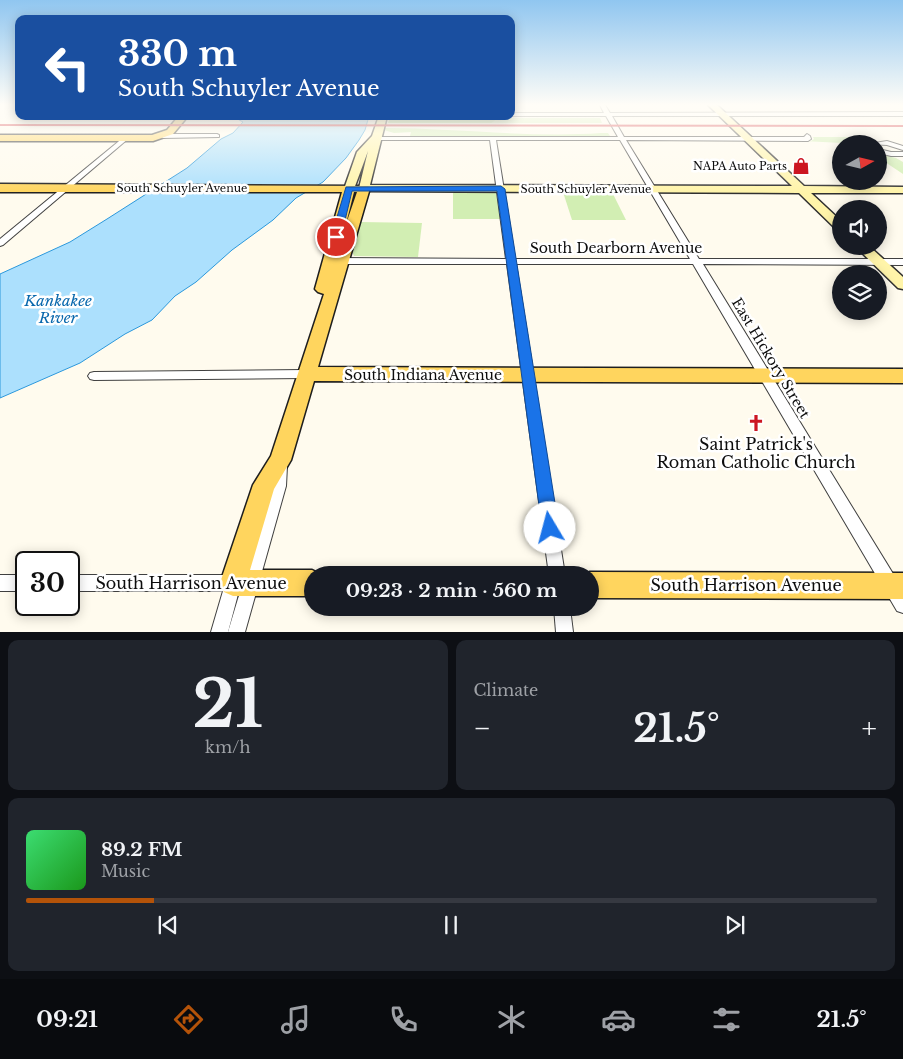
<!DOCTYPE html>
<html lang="en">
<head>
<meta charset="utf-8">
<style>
	:root { --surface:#171b24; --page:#20242c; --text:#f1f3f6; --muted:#9ea1a6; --line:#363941; --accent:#b45309 }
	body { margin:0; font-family:"Libre Baskerville",serif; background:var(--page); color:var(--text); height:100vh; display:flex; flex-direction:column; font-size:19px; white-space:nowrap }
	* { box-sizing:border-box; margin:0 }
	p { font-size:16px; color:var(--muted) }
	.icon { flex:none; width:28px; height:28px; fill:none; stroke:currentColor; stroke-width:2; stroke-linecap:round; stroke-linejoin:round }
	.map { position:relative; height:632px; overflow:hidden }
	.drawer { display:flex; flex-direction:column; gap:8px; padding:8px; background:#0d0f14; flex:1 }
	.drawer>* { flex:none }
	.banner { position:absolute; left:15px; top:15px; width:500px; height:105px; border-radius:10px; box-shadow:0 2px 12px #0003; background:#1a4fa0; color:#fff; overflow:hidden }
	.needle { width:32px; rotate:82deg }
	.buttons { position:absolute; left:832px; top:135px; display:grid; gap:10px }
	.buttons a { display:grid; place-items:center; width:55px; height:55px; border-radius:50%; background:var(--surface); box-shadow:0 2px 12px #0003; font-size:25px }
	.speed { position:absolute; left:15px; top:551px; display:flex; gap:10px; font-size:25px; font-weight:700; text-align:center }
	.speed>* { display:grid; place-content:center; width:65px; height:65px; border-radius:50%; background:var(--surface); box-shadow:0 2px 12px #0003; line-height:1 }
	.speed .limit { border:2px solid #111; border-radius:8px; background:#fff; color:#111 }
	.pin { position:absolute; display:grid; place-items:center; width:42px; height:42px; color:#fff; margin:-21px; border:2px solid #fff; border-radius:50%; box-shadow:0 1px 5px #0007 }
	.me { position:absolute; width:55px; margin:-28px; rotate:352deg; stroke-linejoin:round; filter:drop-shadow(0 0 4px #0008) }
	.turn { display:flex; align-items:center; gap:18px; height:105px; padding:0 20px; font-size:22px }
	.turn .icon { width:65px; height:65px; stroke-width:2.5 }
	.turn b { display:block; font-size:35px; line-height:42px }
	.big { font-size:38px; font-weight:800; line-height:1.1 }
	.drawer .widget { flex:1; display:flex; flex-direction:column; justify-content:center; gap:8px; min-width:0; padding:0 18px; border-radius:10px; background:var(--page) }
	.drawer .dial { align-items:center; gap:0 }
	.dial b { font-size:65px; line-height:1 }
	.song { display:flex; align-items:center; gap:15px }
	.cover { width:60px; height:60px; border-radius:8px; background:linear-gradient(135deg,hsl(140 70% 55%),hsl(120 70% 35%)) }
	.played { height:5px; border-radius:2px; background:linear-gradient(90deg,var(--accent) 15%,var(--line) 15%) }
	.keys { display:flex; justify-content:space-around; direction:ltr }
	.heat { display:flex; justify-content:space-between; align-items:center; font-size:28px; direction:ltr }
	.drawer .tiles { flex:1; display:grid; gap:8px; grid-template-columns:1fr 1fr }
	.widget:last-child { grid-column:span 2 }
	.trip { position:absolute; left:304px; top:566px; width:295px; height:50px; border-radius:25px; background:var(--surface); box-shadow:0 2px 12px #0003; font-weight:800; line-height:50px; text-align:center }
	.dock { display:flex; height:80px; justify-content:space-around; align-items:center; background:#090b0e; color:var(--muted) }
	.dock .icon { width:35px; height:35px }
	.dock .selected { color:var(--accent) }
	.dock b { font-size:22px; color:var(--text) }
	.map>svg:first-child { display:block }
</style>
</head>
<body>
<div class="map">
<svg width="903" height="632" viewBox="0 0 903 632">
	<rect width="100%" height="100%" fill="#fffbee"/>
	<g fill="#d2eeb3">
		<path d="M390,118H600L602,123H492L494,120H389Z"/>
		<path d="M384,128C456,128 529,138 601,133H608L610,136H410L411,132L394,133L384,130Z"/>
		<path d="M813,137H863L866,141L862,144L803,141H851H811L814,139Z"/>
		<path d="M879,154L896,158L903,162V174L879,158Z"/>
		<path d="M453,191L496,192L501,219H453Z"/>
		<path d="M563,192L613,194L626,220H572Z"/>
		<path d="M360,222L422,223L418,257L354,256L352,251Z"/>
	</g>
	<path fill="#b6e090" d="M389,120H495L492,123H388Z"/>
	<path fill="#ace0fd" stroke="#2b98dc" d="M232,116H369L365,130L359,140L346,158L323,182L296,198L273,220L232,250L196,282L175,296L152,320L125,334L80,363L0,398V274L70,242L107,219L187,168L221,139L233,133L243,122Z"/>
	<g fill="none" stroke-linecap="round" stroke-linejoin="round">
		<g stroke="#404040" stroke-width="2">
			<g id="street">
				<path d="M600,105H605L610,113L903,112V116H612L624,137H804L807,134L810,136L811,139L808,141L626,140L699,259H903V265L703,264L903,590V613L897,611L693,264H516L565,575H549L507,264H337L333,261L337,258L506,259L490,140H375L373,139V137H618L606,116H509H511V113H604ZM496,140H620L690,259H515Z"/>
				<path d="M217,134L219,135V137L163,138L160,136L163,134Z"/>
				<path d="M124,137L129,138L3,245L0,246V239Z"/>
				<path d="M887,141L903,146V150L887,145L868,144Z"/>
				<path d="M879,149L891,152H903V156H891L879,153Z"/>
				<path d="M305,370L309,371L311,374L309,377L305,378L94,380L90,379L88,376L90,373L94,372Z"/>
				<path d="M280,460L285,462L287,466L286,486L245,632H228L272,486L273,466L275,462Z"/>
				<rect x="0" y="575" width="26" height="16"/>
				<path d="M69,575H233L239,577L241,583L228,632H211L223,591H69Z"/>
				<path d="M554,608H570L573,632H556Z"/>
			</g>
		</g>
		<g stroke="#2f2f2f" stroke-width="3">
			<g id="secondary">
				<path d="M708,105H717L804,186L903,187V193H811L841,221V231L837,230L799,193L364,191L359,188L368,151L354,189L349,192L344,189L357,152L372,136L379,116H387L370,185L792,186Z"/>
				<path d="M855,246H869L903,277V289L898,288Z"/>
			</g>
		</g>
		<g stroke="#1e1e1e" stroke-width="3">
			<g id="primary">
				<path d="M179,116H188L173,134L153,141H0V135H152L167,130Z"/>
				<path d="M0,184L368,186L370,188L318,367L903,369V383L314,381L291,460L274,489L250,570H312L322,575H312V596H233L224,592L220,583L253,485L271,456L324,294L318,292L315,289L342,192H0ZM354,192H357L346,224Z"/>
				<path d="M590,572L903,573V599L590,598V575H583Z"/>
			</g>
		</g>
		<use href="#street" fill="#fff" fill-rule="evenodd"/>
		<use href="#secondary" fill="#fff4a9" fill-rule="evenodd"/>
		<use href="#primary" fill="#ffd55e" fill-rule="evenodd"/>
		<path stroke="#cc1622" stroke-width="2" d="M0,125L903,126"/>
	</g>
	<linearGradient id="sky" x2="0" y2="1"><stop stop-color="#90c6f0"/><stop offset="0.54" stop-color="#fffdf7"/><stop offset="1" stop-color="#fffdf7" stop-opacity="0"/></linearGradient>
	<rect width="903" height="194" fill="url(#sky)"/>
	<path fill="#1a73e8" stroke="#114b97" d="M501,186L505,189L559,528L556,534L550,536L544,534L542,528L497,191H352L341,237L336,240L331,237L346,187Z"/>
	<defs>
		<g id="shop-bare" transform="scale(1.35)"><path d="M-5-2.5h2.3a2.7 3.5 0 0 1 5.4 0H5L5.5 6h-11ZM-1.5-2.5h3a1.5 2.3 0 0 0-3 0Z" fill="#cc1622" stroke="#fff" stroke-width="2.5" paint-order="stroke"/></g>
		<g id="church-bare" transform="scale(1.35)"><path d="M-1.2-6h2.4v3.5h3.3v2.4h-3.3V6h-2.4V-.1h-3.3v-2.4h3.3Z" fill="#cc1622" stroke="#fff" stroke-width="2.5" paint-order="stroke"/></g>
	</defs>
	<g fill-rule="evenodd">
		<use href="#shop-bare" x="801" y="166"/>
		<use href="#church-bare" x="756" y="423"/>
	</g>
	<g text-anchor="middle" stroke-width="5" stroke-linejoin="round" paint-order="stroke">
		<g font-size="11" fill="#0d0d0d" stroke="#fff" text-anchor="end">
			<text x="787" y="170">NAPA Auto Parts</text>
		</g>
		<g font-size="11" fill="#0d0d0d" stroke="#fff">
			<text x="182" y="192">South Schuyler Avenue</text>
			<text x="586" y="193">South Schuyler Avenue</text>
		</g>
		<g font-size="14" fill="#0d0d0d" stroke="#fff">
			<text x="616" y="253">South Dearborn Avenue</text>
			<text transform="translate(771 358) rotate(59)" y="5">East Hickory Street</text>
			<text x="423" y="380">South Indiana Avenue</text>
		</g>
		<g font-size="15" font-style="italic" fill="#0968ad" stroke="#fff">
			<text x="58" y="306">Kankakee<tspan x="58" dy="17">River</tspan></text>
		</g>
		<g font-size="16" fill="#0d0d0d" stroke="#fff">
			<text x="756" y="450">Saint Patrick's<tspan x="756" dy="18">Roman Catholic Church</tspan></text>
		</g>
		<g font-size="16" fill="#0d0d0d" stroke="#fff">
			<text x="191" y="589">South Harrison Avenue</text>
			<text x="746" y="591">South Harrison Avenue</text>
		</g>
	</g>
</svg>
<div class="buttons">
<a><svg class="needle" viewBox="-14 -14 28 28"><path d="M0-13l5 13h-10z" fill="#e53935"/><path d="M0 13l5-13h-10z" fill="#9ea1a6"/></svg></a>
<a><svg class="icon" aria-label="sound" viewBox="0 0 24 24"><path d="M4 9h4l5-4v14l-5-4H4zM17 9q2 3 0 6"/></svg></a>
<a><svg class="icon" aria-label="layers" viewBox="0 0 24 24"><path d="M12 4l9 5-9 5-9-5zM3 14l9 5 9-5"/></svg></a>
</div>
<div class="speed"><div class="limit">30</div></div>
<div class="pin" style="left:336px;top:237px;background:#d93025"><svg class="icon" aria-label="arrive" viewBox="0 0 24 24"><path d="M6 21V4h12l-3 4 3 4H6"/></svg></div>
<svg class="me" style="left:550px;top:528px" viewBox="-20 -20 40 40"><circle r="19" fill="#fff"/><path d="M0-13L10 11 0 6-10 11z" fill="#1a73e8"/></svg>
<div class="trip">09:23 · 2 min · 560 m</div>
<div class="banner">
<div class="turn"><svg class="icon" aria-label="left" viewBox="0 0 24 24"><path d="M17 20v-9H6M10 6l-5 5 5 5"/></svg><div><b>330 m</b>South Schuyler Avenue</div></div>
</div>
</div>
<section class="drawer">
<div class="tiles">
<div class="widget dial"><b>21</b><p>km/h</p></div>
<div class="widget"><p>Climate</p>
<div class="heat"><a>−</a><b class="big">21.5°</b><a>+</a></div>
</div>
<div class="widget">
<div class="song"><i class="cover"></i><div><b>89.2 FM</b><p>Music</p></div></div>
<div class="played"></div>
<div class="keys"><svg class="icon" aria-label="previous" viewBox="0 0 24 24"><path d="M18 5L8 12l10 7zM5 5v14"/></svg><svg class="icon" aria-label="pause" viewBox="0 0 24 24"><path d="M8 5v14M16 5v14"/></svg><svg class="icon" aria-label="next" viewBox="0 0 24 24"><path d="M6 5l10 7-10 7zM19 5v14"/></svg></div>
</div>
</div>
</section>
<nav class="dock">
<b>09:21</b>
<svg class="icon selected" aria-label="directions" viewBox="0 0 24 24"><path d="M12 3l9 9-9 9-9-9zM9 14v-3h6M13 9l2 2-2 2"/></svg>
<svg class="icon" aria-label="music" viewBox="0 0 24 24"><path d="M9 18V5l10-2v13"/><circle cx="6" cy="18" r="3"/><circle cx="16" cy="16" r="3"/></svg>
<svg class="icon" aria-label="phone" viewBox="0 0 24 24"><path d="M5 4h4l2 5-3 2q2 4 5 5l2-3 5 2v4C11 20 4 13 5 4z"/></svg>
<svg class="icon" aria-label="climate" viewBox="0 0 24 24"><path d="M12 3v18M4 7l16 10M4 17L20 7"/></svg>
<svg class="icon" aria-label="car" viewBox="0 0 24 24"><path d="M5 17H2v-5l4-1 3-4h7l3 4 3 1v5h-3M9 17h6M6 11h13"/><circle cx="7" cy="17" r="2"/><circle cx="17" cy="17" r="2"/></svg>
<svg class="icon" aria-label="filters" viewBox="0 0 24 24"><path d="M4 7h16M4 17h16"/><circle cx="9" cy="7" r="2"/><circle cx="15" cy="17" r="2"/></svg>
<b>21.5°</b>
</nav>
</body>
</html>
